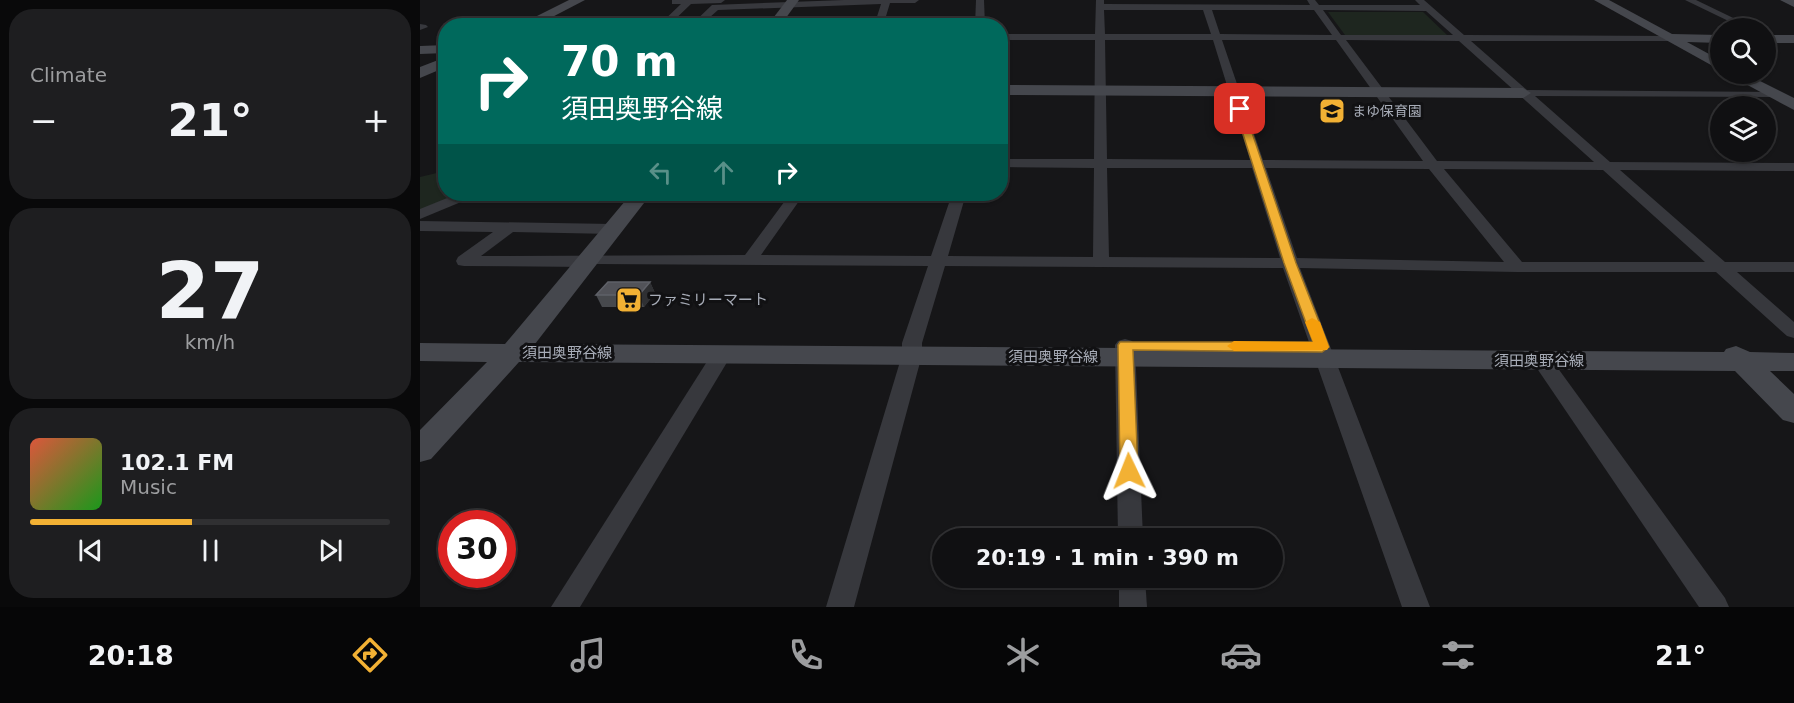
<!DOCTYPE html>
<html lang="en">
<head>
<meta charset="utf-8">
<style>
	:root { --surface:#101012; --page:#1e1e20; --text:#f1f3f6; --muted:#9c9d9f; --line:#303032; --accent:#f2b134 }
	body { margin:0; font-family:"DejaVu Sans","Noto Sans JP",sans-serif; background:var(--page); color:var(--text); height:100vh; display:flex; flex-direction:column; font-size:22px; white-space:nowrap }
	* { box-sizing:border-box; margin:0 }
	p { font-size:20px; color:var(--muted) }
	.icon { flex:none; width:33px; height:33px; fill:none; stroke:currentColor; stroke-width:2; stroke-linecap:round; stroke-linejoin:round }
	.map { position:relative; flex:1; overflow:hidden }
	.sheet { display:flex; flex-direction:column; gap:9px; padding:9px; background:#09090a; width:420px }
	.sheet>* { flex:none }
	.top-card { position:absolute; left:18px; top:18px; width:570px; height:183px; border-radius:24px; box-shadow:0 2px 4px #0004,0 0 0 2px var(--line); background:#00695c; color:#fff; overflow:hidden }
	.buttons { position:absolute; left:1290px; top:18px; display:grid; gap:12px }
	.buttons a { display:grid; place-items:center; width:66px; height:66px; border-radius:50%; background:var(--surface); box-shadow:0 2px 4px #0004,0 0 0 2px var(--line); font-size:30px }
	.speed { position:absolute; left:18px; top:510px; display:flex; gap:12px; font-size:30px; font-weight:700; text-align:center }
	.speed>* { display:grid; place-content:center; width:78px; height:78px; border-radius:50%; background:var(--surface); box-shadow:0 2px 4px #0004,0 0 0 2px var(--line); line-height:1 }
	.speed .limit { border:9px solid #d22; background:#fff; color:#111 }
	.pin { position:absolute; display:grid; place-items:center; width:51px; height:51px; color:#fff; margin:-26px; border-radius:12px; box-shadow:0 3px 9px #0006 }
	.me { position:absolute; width:66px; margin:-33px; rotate:358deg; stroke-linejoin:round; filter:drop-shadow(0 0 4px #0008) }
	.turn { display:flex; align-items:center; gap:21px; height:126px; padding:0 24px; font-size:27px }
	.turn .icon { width:78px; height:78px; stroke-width:2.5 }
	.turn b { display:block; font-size:42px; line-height:51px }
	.lanes { display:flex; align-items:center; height:57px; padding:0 24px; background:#0003; justify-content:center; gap:30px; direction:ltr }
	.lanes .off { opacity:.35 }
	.big { font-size:45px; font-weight:700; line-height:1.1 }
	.sheet .card { flex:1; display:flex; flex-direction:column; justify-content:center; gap:9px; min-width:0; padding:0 21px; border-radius:24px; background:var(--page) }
	.sheet .dial { align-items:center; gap:0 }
	.dial b { font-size:78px; line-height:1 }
	.song { display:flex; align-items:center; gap:18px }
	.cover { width:72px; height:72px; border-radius:9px; background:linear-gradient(135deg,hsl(10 70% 55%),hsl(120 70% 35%)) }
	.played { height:6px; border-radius:3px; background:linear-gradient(90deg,var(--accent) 45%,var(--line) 45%) }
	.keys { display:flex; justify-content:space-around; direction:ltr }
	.heat { display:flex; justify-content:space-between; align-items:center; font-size:33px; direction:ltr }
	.trip { position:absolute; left:512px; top:528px; width:351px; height:60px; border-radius:30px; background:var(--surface); box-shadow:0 2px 4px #0004,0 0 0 2px var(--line); font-weight:700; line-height:60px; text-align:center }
	.dock { display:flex; height:96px; justify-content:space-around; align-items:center; background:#060607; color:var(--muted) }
	.dock .icon { width:42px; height:42px }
	.dock .on { color:var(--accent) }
	.dock b { font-size:27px; color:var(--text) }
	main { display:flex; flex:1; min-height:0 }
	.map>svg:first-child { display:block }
</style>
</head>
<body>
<main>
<section class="sheet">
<div class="card"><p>Climate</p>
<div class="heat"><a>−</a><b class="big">21°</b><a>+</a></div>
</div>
<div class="card dial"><b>27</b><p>km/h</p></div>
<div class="card">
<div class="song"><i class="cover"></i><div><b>102.1 FM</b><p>Music</p></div></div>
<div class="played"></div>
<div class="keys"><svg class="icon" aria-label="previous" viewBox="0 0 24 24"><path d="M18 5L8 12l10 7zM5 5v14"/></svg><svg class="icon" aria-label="pause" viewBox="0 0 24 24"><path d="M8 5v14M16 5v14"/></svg><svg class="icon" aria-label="next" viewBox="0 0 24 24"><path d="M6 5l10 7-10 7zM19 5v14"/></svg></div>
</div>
</section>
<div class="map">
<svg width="1374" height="607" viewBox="0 0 1374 607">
	<rect width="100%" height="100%" fill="#161618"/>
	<g fill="#1e261f">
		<path d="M908,12H1003L1027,35H925Z"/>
		<path d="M25,171L26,194H38L0,210V177Z"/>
	</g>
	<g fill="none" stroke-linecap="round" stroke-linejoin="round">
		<g fill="#37383d" fill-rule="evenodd">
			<path d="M252,0H305L301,3L271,4L248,26H238L261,4H252Z"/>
			<path d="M424,0H499L495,3H470L463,26H454L461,4L298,10L280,26H270L292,5Z"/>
			<path d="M556,0H564L565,26H555Z"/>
			<path d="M676,0H684V4L890,5L887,0H895L899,5H1000L995,0H1004L1044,35L1251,36V40L1248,41H1051L1107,90L1358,92L1360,94L1354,97L1115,96L1190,162L1374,163V171L1200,170L1305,262H1374V272H1317L1374,322V338L1367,336L1296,272H1097L880,268L1010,607H982L863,268L525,266L502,343V355L434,607H406L482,355V343L508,266L174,264L167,267L44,266L38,265L36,261L38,257L73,232L0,231V221L193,224L201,229L193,234L93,232L61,256L325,255L370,194H384L341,255L511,256L532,194H546L528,256L673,257L674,168L580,167V159H674L675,40H580V34H675ZM684,10H783L791,34H685ZM792,10H894L912,35L800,34ZM903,10L1006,11L1033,35H921ZM685,40H793L830,160L687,159ZM802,40H916L1003,161L843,160ZM926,40L1039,41L1174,162L1017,161ZM687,168H832L860,258L689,257ZM846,168L1009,169L1084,262L877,258ZM1024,169L1183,170L1285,262H1102Z"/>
			<path d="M1265,0H1276L1334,28H1323Z"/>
			<path d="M0,24L6,25L8,27L0,30Z"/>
			<path d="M37,194H55L53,197L0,219V209Z"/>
			<path d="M705,339L712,341L715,345L723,538H698L695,345L698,341Z"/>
			<path d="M302,348L309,349L312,354L160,607H131L295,349Z"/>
			<path d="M1122,354L1129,356L1305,598L1309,607H1279L1112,361L1115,356Z"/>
			<path d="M699,578H725L727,607H699Z"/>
		</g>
		<g fill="#45474d" fill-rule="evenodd">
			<path d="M149,0H165L115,26H97Z"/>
			<path d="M367,0H379L360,26H347Z"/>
			<path d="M1174,0H1189L1252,34L1300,35V43L1267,42L1300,60V70Z"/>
			<path d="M1360,0H1374V7Z"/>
			<rect x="1346" y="35" width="28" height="8"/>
			<path d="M26,45V53L0,54V46Z"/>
			<path d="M26,57V67L0,78V67Z"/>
			<path d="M1307,74H1326L1374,98V110Z"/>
			<path d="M580,85L1103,88L1111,93L1103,98L580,95Z"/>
			<path d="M211,194H231L115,344L1304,352L1306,349L1316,346L1330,352L1374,353V371H1350L1374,394V423L1363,420L1315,371L99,362L11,459L0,462V430L67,362L0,361V343L85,344Z"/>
		</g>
	</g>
	<path fill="#47494d" d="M230,282L235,293L224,307H182L176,295Z"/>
	<path fill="#2f3033" d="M230,282L235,293L224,307L219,295Z"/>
	<path fill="#525359" stroke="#5f6168" stroke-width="1.5" d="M188,282H230L219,295H176Z"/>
	<path fill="#f2b134" stroke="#9d7322" stroke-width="1.5" d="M816,107L824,109L876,263L909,347L902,352L713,350L718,471L715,475L709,477L703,475L700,471L698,345L700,342H893L864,263L815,109Z"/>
	<path fill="#f59e0b" d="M892,318L900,322L909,347L907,350L814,351L807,346L814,341L893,342L885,322Z"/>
	<defs>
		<g id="school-square" transform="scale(1.35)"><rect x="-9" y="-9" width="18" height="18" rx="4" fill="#f2b134" stroke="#111113"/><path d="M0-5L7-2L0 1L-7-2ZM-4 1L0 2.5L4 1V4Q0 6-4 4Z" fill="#111"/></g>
		<g id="supermarket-square" transform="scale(1.35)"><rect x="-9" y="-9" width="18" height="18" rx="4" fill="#f2b134" stroke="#111113"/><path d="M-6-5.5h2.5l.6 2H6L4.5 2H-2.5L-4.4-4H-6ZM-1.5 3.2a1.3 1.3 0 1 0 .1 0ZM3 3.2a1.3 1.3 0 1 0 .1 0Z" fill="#111"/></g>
	</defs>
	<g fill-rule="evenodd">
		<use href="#school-square" x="912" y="111"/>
		<use href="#supermarket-square" x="209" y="300"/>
	</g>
	<g text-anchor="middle" stroke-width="6" stroke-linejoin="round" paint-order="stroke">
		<g font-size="14" fill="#a8adb8" stroke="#111113" text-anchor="start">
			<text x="932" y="116">まゆ保育園</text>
		</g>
		<g font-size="15" fill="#a8adb8" stroke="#111113" text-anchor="start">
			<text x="228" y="305">ファミリーマート</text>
		</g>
		<g font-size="15" fill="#a8adb8" stroke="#111113">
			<text x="147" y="358">須田奥野谷線</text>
			<text x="633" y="362">須田奥野谷線</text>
			<text x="1119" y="366">須田奥野谷線</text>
		</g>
	</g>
</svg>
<div class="buttons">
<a><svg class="icon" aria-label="search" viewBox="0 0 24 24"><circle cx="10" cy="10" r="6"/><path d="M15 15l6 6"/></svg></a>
<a><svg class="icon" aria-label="layers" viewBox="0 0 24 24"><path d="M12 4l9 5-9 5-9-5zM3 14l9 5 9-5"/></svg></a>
</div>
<div class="speed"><div class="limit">30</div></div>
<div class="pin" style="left:820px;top:109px;background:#d93025"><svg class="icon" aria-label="arrive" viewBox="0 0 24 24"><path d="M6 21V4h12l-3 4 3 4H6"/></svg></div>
<svg class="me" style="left:709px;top:471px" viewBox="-20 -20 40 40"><path d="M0-17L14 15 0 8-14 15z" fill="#f2b134" stroke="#fff" stroke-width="4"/></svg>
<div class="trip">20:19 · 1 min · 390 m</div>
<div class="top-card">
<div class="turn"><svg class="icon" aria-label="right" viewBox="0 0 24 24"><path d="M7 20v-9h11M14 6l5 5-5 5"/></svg><div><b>70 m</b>須田奥野谷線</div></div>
<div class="lanes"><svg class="icon off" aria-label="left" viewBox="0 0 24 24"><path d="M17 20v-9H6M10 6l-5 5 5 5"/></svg><svg class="icon off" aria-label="ahead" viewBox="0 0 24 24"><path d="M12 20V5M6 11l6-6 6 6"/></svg><svg class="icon" aria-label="right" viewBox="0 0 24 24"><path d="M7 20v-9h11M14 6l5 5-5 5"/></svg></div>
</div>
</div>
</main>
<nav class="dock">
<b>20:18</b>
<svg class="icon on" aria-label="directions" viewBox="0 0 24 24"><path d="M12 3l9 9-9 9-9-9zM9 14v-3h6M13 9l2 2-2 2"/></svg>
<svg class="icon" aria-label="music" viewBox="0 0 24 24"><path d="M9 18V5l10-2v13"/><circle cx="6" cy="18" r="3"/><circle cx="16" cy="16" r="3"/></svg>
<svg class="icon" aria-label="phone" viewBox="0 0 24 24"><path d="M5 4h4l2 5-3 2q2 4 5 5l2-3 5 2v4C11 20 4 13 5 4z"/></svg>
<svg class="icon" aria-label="climate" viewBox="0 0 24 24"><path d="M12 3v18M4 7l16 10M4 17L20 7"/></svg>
<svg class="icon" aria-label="car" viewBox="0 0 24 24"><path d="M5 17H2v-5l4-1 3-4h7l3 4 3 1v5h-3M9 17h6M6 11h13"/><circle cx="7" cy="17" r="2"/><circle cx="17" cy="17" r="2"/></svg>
<svg class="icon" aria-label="filters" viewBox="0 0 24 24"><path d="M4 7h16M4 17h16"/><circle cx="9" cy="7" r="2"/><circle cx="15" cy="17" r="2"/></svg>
<b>21°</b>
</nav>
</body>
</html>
